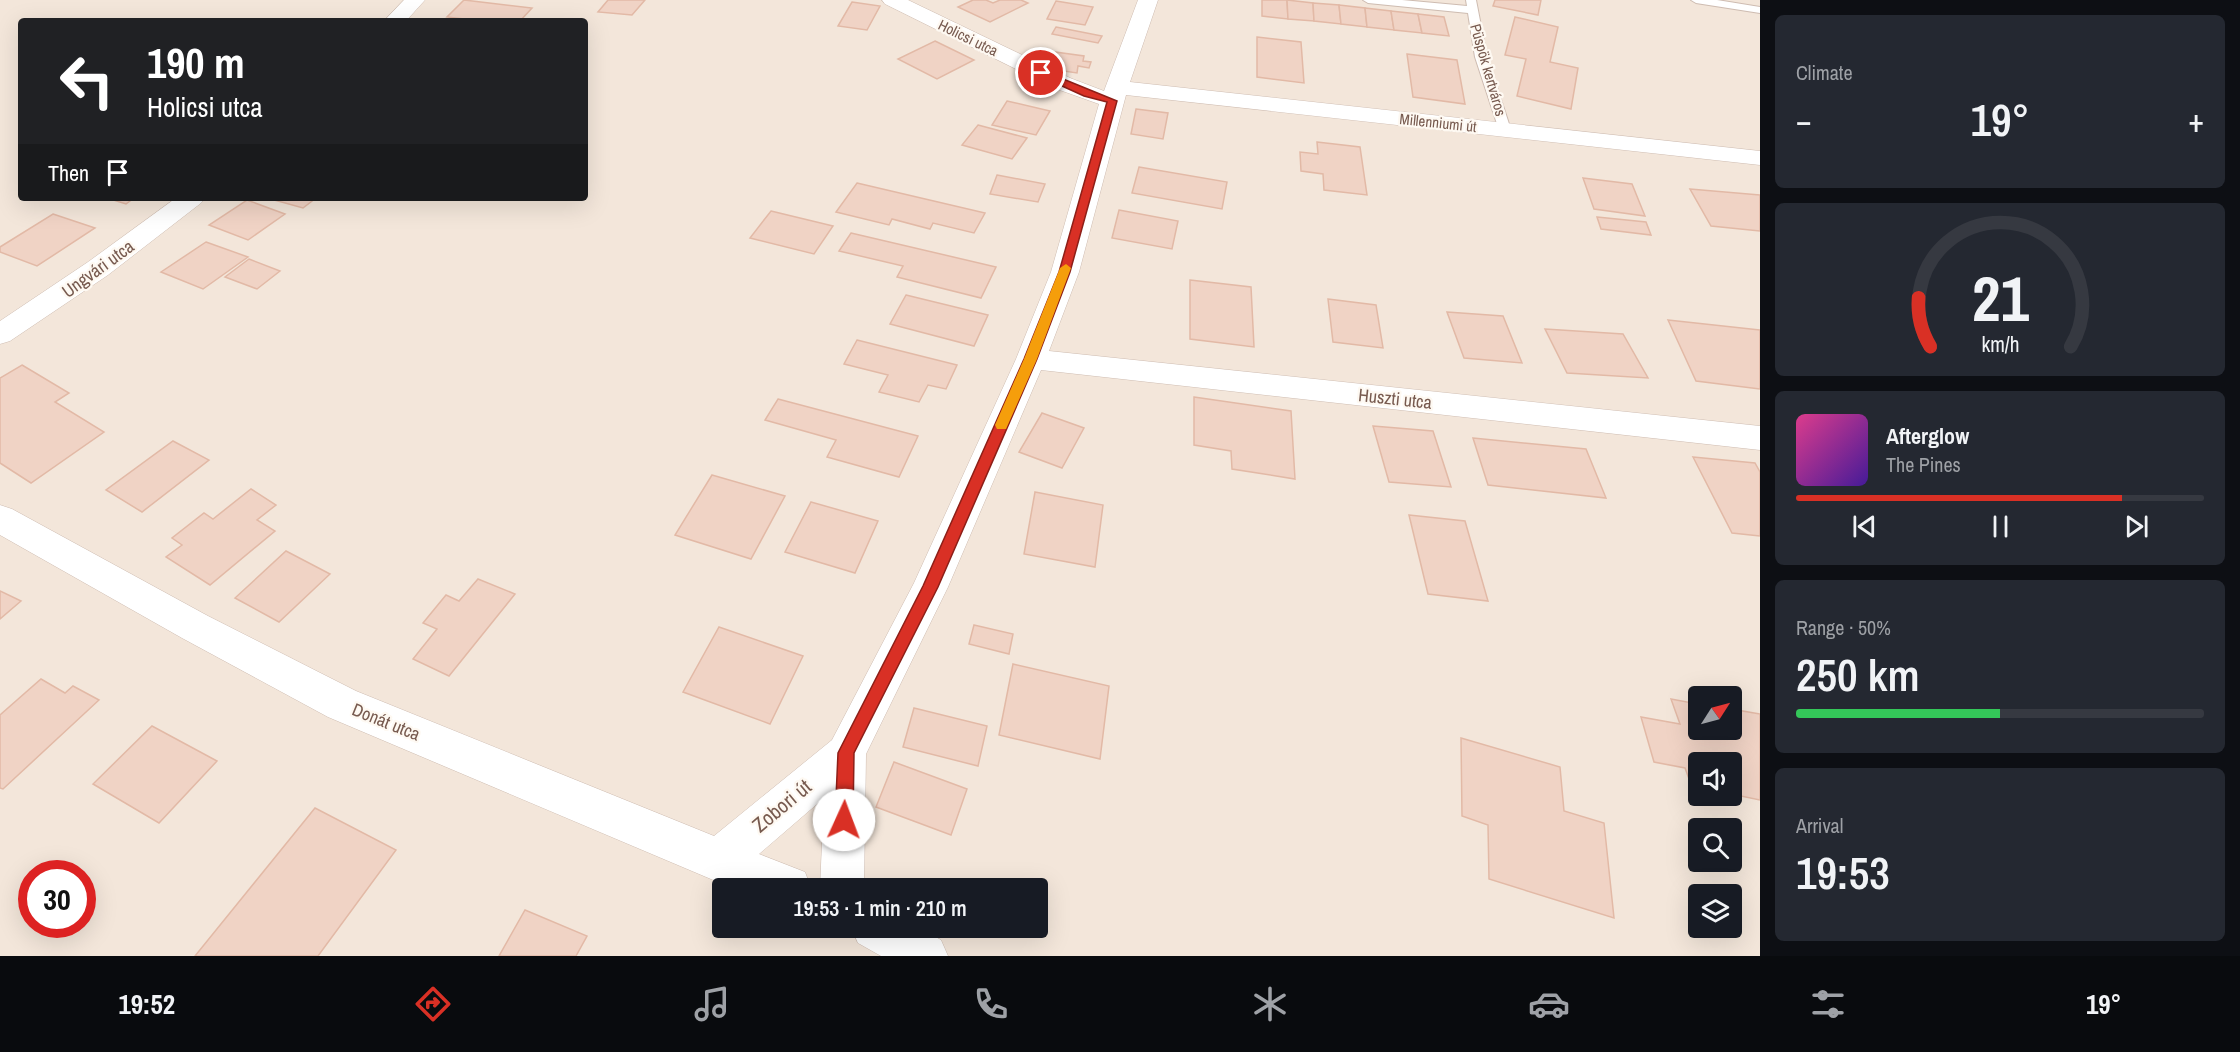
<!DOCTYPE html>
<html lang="en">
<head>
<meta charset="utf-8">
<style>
	:root { --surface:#171b24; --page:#242831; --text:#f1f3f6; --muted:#9ea1a6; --line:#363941; --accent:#d93025 }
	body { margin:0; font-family:"Archivo Narrow",sans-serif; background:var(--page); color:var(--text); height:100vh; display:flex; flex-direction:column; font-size:22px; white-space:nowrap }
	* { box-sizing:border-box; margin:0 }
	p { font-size:20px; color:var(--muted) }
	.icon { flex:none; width:33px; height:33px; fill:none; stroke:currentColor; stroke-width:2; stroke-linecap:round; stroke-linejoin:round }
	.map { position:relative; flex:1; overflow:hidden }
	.drawer { display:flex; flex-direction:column; gap:15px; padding:15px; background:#0d0f14; width:480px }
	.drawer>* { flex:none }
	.banner { position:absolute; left:18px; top:18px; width:570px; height:183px; border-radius:6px; box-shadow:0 6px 24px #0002; background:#202124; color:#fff; overflow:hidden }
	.needle { width:39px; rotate:54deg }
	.controls { position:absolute; left:1688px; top:686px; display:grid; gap:12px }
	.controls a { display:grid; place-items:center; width:54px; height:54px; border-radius:6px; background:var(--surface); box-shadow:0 6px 24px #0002; font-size:30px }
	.speed { position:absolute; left:18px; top:860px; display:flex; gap:12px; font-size:30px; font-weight:700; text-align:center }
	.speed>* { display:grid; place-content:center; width:78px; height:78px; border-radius:50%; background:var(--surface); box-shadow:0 6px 24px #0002; line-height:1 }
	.speed .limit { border:9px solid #d22; background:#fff; color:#111 }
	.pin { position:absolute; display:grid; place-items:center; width:51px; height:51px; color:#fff; margin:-26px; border:3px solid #fff; border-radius:50%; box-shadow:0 2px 6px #0007 }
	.me { position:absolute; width:66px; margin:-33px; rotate:2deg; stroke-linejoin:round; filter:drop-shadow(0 0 4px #0008) }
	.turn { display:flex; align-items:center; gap:21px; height:126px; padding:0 30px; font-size:27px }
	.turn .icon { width:78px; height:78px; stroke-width:2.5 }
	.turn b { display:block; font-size:42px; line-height:51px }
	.then { display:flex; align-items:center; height:57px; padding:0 30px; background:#0003; gap:12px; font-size:22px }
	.big { font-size:45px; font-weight:600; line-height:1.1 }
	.drawer .widget { flex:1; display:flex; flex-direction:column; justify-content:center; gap:9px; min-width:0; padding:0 21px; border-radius:9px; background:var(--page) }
	.drawer .dial { align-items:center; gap:0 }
	.dial svg { height:156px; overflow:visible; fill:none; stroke:var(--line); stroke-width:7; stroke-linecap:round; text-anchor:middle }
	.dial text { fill:var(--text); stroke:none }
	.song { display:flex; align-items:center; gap:18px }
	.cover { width:72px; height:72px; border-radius:9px; background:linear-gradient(135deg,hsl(330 70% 55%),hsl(260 70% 35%)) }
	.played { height:6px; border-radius:3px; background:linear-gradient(90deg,var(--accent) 80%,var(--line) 80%) }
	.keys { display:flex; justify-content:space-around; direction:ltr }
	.heat { display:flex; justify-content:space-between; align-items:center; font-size:33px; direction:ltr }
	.charge { height:9px; border-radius:4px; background:linear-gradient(90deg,#34c759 50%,var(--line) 0) }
	.trip { position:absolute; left:712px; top:878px; width:336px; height:60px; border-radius:6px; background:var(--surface); box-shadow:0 6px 24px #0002; font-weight:600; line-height:60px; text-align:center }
	.tabs { display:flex; height:96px; justify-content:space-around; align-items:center; background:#090b0e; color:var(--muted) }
	.tabs .icon { width:42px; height:42px }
	.tabs .active { color:var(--accent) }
	.tabs b { font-size:27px; color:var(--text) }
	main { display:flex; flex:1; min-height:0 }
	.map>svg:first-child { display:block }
</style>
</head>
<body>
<main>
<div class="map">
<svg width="1760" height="956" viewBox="0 0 1760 956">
	<rect width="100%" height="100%" fill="#fcf5ec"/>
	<path fill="#f3e6da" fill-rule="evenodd" d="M0,0H1760V956H0ZM21,21H585V198H21ZM1698,696H1731V729H1698ZM1698,762H1731V795H1698ZM1698,828H1731V861H1698ZM32,873H82V924H32ZM723,888H1038V927H723ZM1698,894H1731V927H1698Z"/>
	<g fill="#f0d3c5" stroke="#e2b9a6" stroke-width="1.5">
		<path d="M464,0L532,8L520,21H463L465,19L447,17Z"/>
		<path d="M608,0H645L632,15L598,12Z"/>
		<path d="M973,0H986L993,3L1000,0H1021L1028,3L990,22L958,7Z"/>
		<path d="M1262,0H1287L1288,19L1262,16Z"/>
		<path d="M1287,0L1313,3L1314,21L1288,19Z"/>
		<path d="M1495,0H1541L1538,15L1493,6Z"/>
		<path d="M1056,1L1093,7L1085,25L1047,19Z"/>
		<path d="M852,2L880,6L867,30L838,26Z"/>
		<path d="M1313,3L1339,5L1341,24L1314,21Z"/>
		<path d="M1339,5L1365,8L1367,27L1341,24Z"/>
		<path d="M1365,8L1391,11L1394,30L1367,27Z"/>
		<path d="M1391,11L1418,14L1422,33L1394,30Z"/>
		<path d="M1418,14L1444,17L1449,36L1422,33Z"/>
		<path d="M1515,17L1558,27L1550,62L1578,68L1571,109L1517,96L1526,59L1505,55Z"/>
		<path d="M1056,27L1102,36L1098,43L1052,34Z"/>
		<path d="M1257,37L1301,42L1304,83L1257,77Z"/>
		<path d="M935,41L974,60L937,79L898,59Z"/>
		<path d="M1048,51L1084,56L1083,61L1091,62L1089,68L1078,66L1077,73L1043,68Z"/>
		<path d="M1407,54L1457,60L1465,104L1413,97Z"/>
		<path d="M1007,101L1050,111L1036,135L992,125Z"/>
		<path d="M1136,109L1168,113L1163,139L1131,134Z"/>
		<path d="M978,125L1027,138L1012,159L962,145Z"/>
		<path d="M1317,142L1360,147L1367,195L1324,190L1323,174L1301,171L1300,152L1318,154Z"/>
		<path d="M1139,167L1227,182L1222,209L1132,193Z"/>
		<path d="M997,175L1045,184L1038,202L990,194Z"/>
		<path d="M1583,178L1632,184L1645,216L1594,209Z"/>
		<path d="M857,183L985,213L974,233L933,223L930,229L892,219L889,225L836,212Z"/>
		<path d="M1690,189L1760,195V231L1711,226Z"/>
		<path d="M107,198H134L126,204Z"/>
		<path d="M267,198H316L303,208Z"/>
		<path d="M247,200L285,214L248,240L209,225Z"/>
		<path d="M1119,210L1178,221L1172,249L1112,238Z"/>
		<path d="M771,211L833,226L814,254L750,238Z"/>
		<path d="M53,214L95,228L37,266L0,252V247Z"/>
		<path d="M1597,217L1646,222L1651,235L1601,229Z"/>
		<path d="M851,233L996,267L981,298L897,277L903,266L839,251Z"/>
		<path d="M206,242L248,257L203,289L161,272Z"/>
		<path d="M249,259L280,271L257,289L225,277Z"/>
		<path d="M1190,280L1251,287L1254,347L1190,339Z"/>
		<path d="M906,295L988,315L974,346L890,324Z"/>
		<path d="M1328,299L1376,305L1383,348L1333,342Z"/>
		<path d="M1447,312L1503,316L1522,363L1464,358Z"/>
		<path d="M1668,320L1760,330V389L1696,381Z"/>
		<path d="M1545,329L1623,334L1648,378L1567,373Z"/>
		<path d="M857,340L957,365L946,389L928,385L919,402L879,392L888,375L844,364Z"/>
		<path d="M22,365L69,393L55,402L104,432L31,483L0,463V378Z"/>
		<path d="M1194,397L1291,411L1295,479L1232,469L1231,451L1194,445Z"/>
		<path d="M778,399L918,436L899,477L827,457L836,440L765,420Z"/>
		<path d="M1042,413L1084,428L1062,468L1019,452Z"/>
		<path d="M1373,426L1433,431L1451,487L1389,482Z"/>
		<path d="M1473,438L1586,449L1606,498L1488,485Z"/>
		<path d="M173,441L209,460L142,512L106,490Z"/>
		<path d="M1693,457L1755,463L1760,472V536L1732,533Z"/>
		<path d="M712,475L785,496L751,559L675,535Z"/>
		<path d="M251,489L276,505L257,520L275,531L210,585L166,557L182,545L172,538L204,513L213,519Z"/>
		<path d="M1035,492L1103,505L1095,567L1024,554Z"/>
		<path d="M811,502L878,521L855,573L785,552Z"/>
		<path d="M1409,515L1465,521L1488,601L1428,594Z"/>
		<path d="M286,551L330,574L279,622L235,598Z"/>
		<path d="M478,579L515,594L449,676L413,659L437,629L423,623L446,595L459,601Z"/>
		<path d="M0,591L21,601L0,619Z"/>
		<path d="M974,625L1013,634L1009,654L969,644Z"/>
		<path d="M719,627L803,656L770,724L683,692Z"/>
		<path d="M1013,664L1109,686L1100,759L999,735Z"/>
		<path d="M41,679L65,693L73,686L99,700L3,789L0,788V715Z"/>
		<path d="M1671,699L1698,704V729H1731V709L1760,714V800L1731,794V762H1698V788L1692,787L1685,768L1654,762L1641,717L1680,724Z"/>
		<path d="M914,708L987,726L978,766L903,747Z"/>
		<path d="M152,726L217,761L159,823L93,784Z"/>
		<path d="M1461,738L1560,767L1564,811L1604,823L1614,918L1489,879L1488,825L1462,816Z"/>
		<path d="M894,762L967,789L951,835L876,807Z"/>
		<path d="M315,808L396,850L318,956H195Z"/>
		<path d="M525,910L587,936L576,956H499Z"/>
	</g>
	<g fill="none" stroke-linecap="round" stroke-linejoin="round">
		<g stroke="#cebcb1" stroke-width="2">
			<g id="lane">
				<path d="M1363,0H1402L1467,6L1466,0H1476L1487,57L1511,130L1510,133L1505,134L1499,130L1475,57L1468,13L1368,3Z"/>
				<path d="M1691,0H1717L1760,7V13L1696,3Z"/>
			</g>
		</g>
		<g stroke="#cebcb1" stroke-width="1">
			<g id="street">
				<path d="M404,0H425L406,21H384Z"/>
				<path d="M882,0H908L1070,78L1104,91L1138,0H1158L1130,82L1760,151V165L1126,95L1079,272L1049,351L1760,426V450L1041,370L948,587L866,754L864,888H820L824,798L759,854L805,872L811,888H736L718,882L328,717L182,638L0,535V505L12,509L208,616L356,691L714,836L832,740L914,583L1016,359L1051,272L1099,104L1054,88L885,4Z"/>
				<path d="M176,198H205L201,203L108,275L10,341L0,344V321L88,262Z"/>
				<path d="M851,927H918L941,940L948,956H881L858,943Z"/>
			</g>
		</g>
		<use href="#lane" fill="#fff" fill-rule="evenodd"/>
		<use href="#street" fill="#fff" fill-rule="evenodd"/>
	</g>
	<path fill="#d93025" stroke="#8d1f18" stroke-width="1.5" d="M1041,70L1117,101L1070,272L1037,359L938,587L854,753L853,820L850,826L844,829L838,826L835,820L838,753L923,586L1024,359L1059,272L1107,102L1084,96L1038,75L1036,73Z"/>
	<path fill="#f59e0b" d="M1066,264L1071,268L1037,359L1006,429H997L995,425L1024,359L1060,268Z"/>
	<g text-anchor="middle" stroke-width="4.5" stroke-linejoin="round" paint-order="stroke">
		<g font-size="15" fill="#775a4f" stroke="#fef9f2">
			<text transform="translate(968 38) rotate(26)" y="5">Holicsi utca</text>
			<text transform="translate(1488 70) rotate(74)" y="5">Püspök kertváros</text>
			<text transform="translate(1438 123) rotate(6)" y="5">Millenniumi út</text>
		</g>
		<g font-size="18" fill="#775a4f" stroke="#fef9f2">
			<text transform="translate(98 269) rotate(-36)" y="6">Ungvári utca</text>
			<text transform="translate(1395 399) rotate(6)" y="6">Huszti utca</text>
			<text transform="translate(386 722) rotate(22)" y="6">Donát utca</text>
		</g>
		<g font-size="21" fill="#775a4f" stroke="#fef9f2">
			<text transform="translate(782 806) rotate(-40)" y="7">Zobori út</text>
		</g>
	</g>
</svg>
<div class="controls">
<a><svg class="needle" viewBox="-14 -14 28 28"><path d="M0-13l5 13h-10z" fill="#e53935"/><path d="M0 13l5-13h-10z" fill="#9ea1a6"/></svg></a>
<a><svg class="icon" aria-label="sound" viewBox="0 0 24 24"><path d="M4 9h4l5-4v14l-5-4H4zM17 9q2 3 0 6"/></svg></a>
<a><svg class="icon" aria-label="search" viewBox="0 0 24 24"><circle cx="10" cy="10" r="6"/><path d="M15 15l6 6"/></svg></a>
<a><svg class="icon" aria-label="layers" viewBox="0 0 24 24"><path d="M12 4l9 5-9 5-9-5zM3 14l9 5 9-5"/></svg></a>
</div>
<div class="speed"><div class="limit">30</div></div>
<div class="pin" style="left:1041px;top:73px;background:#d93025"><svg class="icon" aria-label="arrive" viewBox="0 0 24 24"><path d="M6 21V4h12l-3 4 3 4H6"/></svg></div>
<svg class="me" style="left:844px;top:820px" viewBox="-20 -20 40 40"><circle r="19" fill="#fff"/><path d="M0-13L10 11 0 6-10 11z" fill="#d93025"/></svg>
<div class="trip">19:53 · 1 min · 210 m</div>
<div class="banner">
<div class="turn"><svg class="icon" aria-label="left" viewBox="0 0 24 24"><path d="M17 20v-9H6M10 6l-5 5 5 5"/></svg><div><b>190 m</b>Holicsi utca</div></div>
<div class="then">Then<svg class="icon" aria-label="arrive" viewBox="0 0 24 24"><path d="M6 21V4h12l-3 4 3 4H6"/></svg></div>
</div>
</div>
<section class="drawer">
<div class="widget"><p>Climate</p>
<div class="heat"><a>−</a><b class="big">19°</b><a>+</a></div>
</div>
<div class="widget dial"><svg viewBox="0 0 100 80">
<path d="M14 69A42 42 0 1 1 86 69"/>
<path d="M14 69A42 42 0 0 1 8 44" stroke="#d93025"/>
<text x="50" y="56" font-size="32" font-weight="700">21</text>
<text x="50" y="72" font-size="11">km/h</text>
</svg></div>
<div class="widget">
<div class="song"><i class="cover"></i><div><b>Afterglow</b><p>The Pines</p></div></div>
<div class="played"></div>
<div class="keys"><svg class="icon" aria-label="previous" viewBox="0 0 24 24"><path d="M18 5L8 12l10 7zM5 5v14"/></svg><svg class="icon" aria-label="pause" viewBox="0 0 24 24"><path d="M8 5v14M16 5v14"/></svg><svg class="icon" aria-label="next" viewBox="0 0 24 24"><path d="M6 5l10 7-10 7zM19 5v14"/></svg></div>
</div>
<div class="widget"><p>Range · 50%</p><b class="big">250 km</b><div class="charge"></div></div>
<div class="widget"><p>Arrival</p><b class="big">19:53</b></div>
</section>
</main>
<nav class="tabs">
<b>19:52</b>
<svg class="icon active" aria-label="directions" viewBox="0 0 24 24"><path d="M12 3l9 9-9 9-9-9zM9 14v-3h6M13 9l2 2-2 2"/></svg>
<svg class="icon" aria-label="music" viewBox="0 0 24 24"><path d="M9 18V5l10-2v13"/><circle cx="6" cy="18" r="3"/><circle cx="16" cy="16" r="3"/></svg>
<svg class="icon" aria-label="phone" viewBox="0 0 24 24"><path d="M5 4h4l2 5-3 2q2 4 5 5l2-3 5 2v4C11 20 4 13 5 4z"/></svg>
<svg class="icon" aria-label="climate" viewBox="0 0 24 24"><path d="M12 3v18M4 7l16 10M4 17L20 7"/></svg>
<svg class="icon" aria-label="car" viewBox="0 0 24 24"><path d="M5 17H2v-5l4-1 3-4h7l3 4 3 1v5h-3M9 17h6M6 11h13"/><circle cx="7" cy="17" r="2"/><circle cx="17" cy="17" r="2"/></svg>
<svg class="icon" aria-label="filters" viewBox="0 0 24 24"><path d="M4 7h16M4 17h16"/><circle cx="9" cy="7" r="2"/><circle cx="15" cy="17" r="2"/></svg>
<b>19°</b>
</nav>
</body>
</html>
